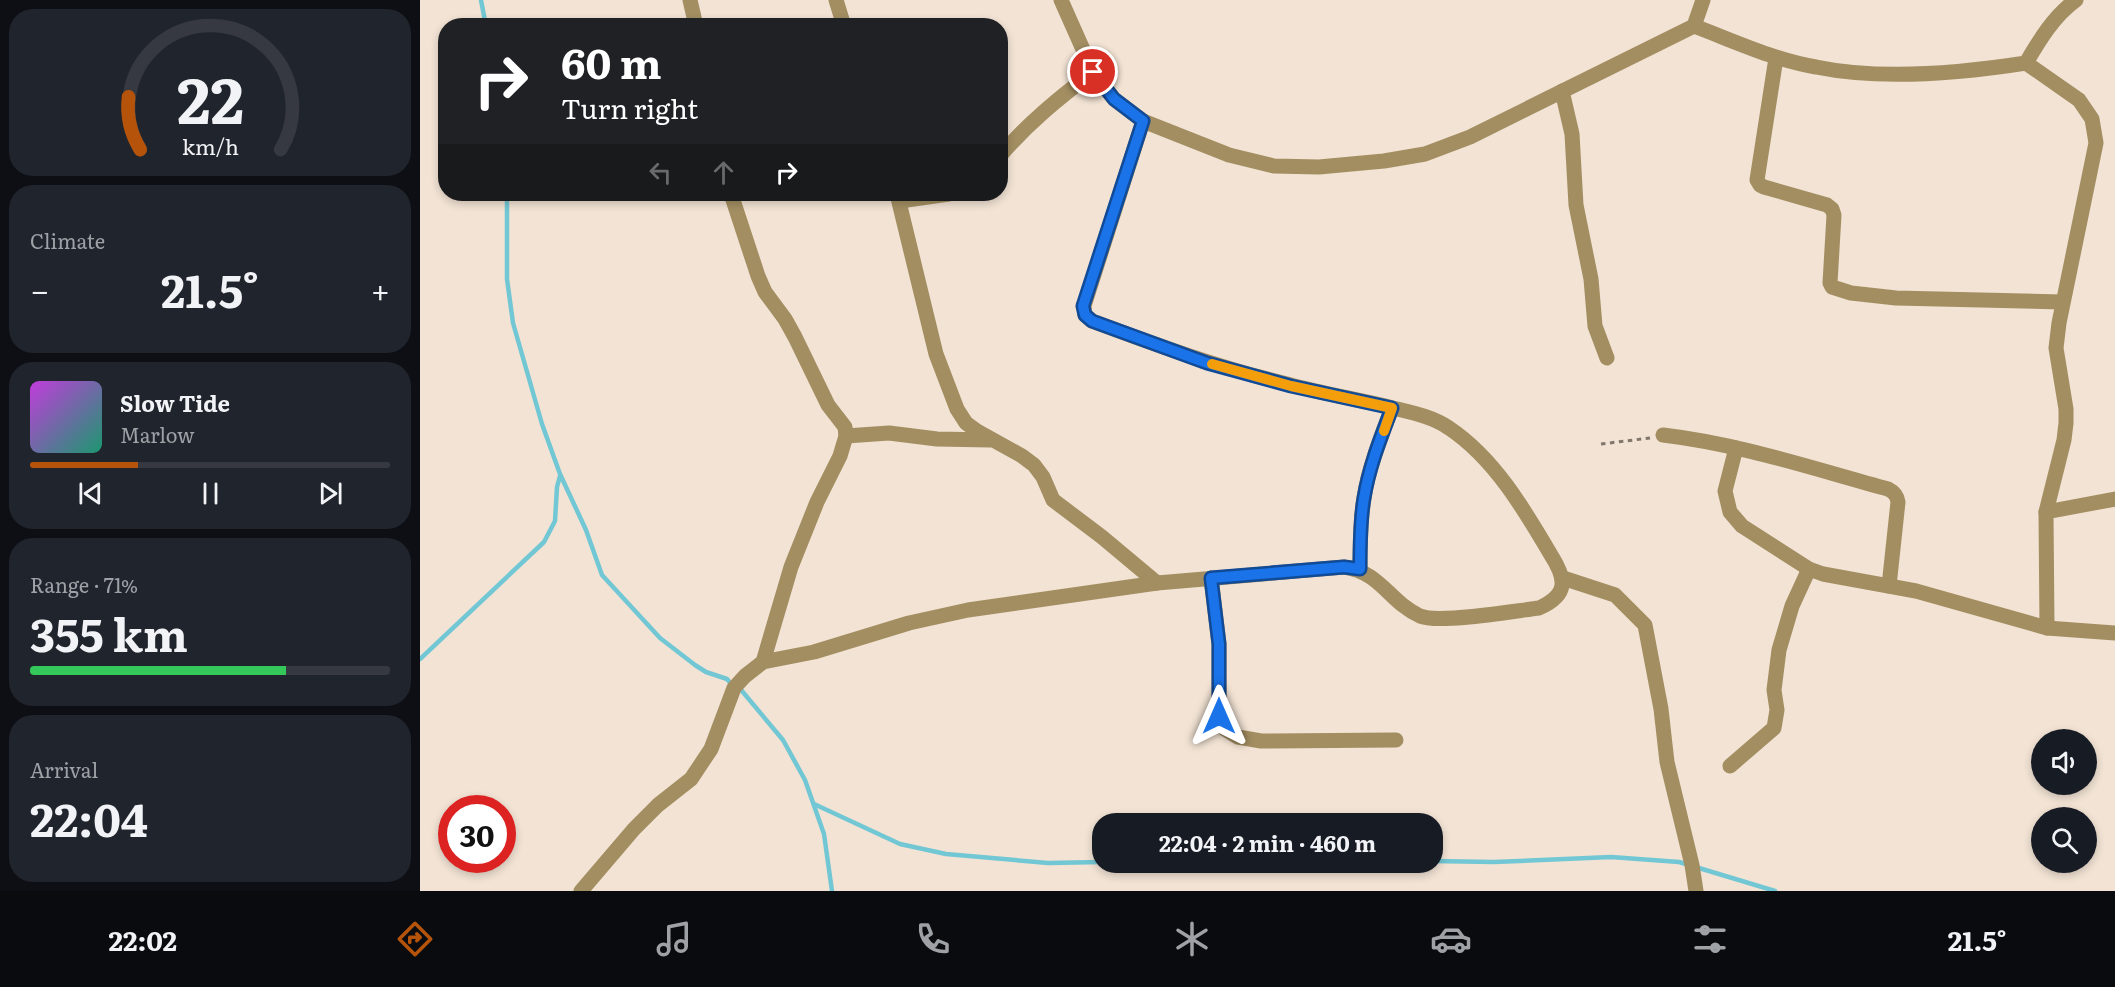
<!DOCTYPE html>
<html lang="en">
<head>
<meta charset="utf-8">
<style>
	:root { --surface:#171b24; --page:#20242c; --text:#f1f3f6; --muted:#9ea1a6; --line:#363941; --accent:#b45309 }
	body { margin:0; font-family:Literata,serif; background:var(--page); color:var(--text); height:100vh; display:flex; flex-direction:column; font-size:22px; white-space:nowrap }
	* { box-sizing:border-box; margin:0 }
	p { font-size:20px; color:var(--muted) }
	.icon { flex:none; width:33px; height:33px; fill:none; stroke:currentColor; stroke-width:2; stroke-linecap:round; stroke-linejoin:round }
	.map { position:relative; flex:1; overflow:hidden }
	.panel { display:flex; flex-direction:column; gap:9px; padding:9px; background:#0d0f14; width:420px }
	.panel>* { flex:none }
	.hud { position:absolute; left:18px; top:18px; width:570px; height:183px; border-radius:24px; box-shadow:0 3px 9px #0003; background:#202124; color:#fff; overflow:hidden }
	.buttons { position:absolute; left:1611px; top:729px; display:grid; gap:12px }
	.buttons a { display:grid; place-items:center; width:66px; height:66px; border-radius:50%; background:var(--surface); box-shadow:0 3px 9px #0003; font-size:30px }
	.speed { position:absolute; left:18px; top:795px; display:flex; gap:12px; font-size:30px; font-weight:700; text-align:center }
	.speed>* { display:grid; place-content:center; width:78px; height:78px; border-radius:50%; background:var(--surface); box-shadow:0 3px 9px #0003; line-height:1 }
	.speed .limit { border:9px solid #d22; background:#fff; color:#111 }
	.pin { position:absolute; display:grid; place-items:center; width:51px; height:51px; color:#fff; margin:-26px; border:3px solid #fff; border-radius:50%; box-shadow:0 2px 6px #0007 }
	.me { position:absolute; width:66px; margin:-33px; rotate:0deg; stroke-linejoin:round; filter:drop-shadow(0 0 4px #0008) }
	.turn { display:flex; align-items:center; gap:21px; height:126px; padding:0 24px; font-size:27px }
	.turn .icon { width:78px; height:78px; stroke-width:2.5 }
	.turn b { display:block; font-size:42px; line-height:51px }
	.lanes { display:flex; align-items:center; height:57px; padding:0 24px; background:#0003; justify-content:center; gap:30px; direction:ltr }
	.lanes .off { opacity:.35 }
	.big { font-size:45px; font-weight:700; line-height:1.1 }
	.panel .tile { flex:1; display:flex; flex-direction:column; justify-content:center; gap:9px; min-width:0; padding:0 21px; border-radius:24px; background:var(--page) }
	.panel .dial { align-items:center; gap:0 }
	.dial svg { height:156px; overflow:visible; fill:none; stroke:var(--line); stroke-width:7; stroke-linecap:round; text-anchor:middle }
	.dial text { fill:var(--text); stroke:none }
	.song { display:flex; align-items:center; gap:18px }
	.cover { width:72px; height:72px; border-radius:9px; background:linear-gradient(135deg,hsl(290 70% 55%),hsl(160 70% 35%)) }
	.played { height:6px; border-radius:3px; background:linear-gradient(90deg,var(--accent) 30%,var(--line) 30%) }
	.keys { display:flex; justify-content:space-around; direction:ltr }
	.heat { display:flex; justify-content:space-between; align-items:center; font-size:33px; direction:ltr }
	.charge { height:9px; border-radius:4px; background:linear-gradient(90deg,#34c759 71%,var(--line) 0) }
	.trip { position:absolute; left:672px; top:813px; width:351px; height:60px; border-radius:24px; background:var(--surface); box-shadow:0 3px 9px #0003; font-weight:700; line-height:60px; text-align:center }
	.menu { display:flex; height:96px; justify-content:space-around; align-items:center; background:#090b0e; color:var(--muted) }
	.menu .icon { width:42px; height:42px }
	.menu .on { color:var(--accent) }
	.menu b { font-size:27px; color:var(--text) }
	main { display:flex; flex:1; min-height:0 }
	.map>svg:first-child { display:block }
</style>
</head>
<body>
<main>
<section class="panel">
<div class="tile dial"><svg viewBox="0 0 100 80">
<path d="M14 69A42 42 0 1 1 86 69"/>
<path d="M14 69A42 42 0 0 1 8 42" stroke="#b45309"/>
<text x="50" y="56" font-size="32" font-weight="700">22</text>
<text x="50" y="72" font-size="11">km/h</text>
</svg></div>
<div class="tile"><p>Climate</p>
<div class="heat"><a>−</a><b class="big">21.5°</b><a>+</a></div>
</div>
<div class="tile">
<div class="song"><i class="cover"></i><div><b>Slow Tide</b><p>Marlow</p></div></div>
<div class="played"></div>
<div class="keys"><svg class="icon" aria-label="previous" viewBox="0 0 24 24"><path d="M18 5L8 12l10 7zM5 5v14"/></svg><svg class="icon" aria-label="pause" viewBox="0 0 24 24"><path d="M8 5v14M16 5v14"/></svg><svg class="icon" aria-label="next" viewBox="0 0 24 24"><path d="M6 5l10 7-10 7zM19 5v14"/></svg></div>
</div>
<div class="tile"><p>Range · 71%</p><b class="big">355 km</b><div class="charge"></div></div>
<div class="tile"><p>Arrival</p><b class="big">22:04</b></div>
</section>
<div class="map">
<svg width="1695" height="891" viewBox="0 0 1695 891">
	<rect width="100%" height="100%" fill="#f2e3d4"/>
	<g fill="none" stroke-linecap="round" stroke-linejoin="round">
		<g stroke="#72c7d4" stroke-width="4.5">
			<path d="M61,0L66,26"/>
			<path d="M87,194V279L93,323L122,424L140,474L166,530L182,575L240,638L275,665L286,672L307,679L312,685"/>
			<path d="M0,659L124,542L135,521L137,487L140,476"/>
			<path d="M318,690L322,691L363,740L385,780L404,834L412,891"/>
			<path d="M394,804L480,844L526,854L628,863L682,862"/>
			<path d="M1012,861L1074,862L1191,857L1259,862L1355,891"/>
		</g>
		<path stroke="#81776d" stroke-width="3" stroke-dasharray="4.5 4.5" stroke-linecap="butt" d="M1181,444L1230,438"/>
		<g stroke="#a38e62" stroke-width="15">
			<path d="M270,0L276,26"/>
			<path d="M416,0L424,26"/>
			<path d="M641,0L673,72L694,99L723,121L809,155L854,166L899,167L964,161L1005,154L1050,137L1274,26L1283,0"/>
			<path d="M1274,26C1314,41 1354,60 1396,67C1459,80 1542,73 1606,63C1620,39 1634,16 1656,0"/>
			<path d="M1356,58L1337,180L1340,185L1344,187L1407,205L1412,209L1414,215L1410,283L1412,287L1431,293L1476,298L1642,302"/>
			<path d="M1606,63L1659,100L1672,119L1676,143L1639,323L1636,348L1646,409V423L1644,440L1626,512"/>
			<path d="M1142,91L1152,134L1156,205L1171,279L1175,326L1187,358"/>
			<path d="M580,156C608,123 639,98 673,72"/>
			<path d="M311,194L338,276L345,292L365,319L375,337L408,405L425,427L426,436L420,456L397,502L371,567L343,662"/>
			<path d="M477,194L516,354L537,409L546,423L557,431L602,456L614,465L623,477L633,500L682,537L737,583"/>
			<path d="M480,201L529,194"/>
			<path d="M1243,435C1320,444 1394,469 1468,489C1474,492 1477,495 1478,502L1469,586"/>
			<path d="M426,436L469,433L517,439L570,440"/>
			<path d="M1316,448L1305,491L1310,512L1322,526L1389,569L1403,574L1496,591L1627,628L1695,633"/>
			<path d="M940,569C940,545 940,521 944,498C949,466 961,437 972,408"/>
			<path d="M791,578L799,644V716L805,729L818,737L841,741L976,740"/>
			<path d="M1143,578L1195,595L1225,625L1241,709L1247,762L1272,865L1276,891"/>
			<path d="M1627,628L1626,512L1695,499"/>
			<path d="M1310,766L1354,728L1357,710L1354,690L1359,650L1372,606L1389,569"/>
			<path d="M161,891L214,829L238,805L271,779L291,749L314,688L325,676L343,662L394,652L489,623L548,610L737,583L924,567C961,572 969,602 1000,616C1019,624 1094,611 1119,608C1148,595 1147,580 1131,555C1104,509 1074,458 1029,428C1012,416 989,412 969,407C935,399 900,393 867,384C800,368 736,345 672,321L665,315L664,306L723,121"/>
		</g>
	</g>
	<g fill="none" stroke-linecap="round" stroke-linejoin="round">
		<g stroke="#114b97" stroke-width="15">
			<path id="route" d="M673,72L694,99L723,121L663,306L665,315L672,321L787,363L871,386L972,408C961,437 949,467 944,498C940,521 940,545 940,569L924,567L791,578L799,644V716"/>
		</g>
		<use href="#route" stroke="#1a73e8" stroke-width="10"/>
		<path stroke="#f59e0b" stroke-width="10" d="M792,364L871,386L972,408L964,431"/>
	</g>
</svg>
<div class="buttons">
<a><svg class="icon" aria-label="sound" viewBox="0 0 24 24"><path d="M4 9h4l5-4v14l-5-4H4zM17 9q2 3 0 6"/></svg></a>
<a><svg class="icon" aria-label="search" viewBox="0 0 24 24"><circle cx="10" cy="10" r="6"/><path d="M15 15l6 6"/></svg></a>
</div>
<div class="speed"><div class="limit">30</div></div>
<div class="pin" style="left:673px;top:72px;background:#d93025"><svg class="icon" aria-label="arrive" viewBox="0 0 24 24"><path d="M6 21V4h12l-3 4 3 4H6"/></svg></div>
<svg class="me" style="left:799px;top:716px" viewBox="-20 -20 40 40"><path d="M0-17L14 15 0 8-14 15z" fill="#1a73e8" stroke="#fff" stroke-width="4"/></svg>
<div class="trip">22:04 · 2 min · 460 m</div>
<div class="hud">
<div class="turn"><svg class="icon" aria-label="right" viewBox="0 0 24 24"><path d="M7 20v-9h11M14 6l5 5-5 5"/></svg><div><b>60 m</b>Turn right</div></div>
<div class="lanes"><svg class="icon off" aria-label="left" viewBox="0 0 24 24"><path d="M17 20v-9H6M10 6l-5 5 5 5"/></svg><svg class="icon off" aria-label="ahead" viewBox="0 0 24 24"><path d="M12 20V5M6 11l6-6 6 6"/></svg><svg class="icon" aria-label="right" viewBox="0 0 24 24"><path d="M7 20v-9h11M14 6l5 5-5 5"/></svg></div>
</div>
</div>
</main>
<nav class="menu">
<b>22:02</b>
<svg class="icon on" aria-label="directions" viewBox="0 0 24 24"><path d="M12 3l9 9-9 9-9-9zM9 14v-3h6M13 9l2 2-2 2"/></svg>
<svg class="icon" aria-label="music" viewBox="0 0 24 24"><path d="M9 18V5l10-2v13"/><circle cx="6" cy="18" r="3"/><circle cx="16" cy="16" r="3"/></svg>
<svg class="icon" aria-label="phone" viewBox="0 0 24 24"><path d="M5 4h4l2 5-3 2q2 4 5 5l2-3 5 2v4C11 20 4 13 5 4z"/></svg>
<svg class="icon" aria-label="climate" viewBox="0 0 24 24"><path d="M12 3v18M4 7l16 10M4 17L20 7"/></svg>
<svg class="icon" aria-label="car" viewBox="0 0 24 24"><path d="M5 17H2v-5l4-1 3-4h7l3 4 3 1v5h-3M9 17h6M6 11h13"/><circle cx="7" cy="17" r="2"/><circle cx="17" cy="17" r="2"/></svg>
<svg class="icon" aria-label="filters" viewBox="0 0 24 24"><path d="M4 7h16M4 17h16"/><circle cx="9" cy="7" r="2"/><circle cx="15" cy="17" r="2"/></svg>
<b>21.5°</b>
</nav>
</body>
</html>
